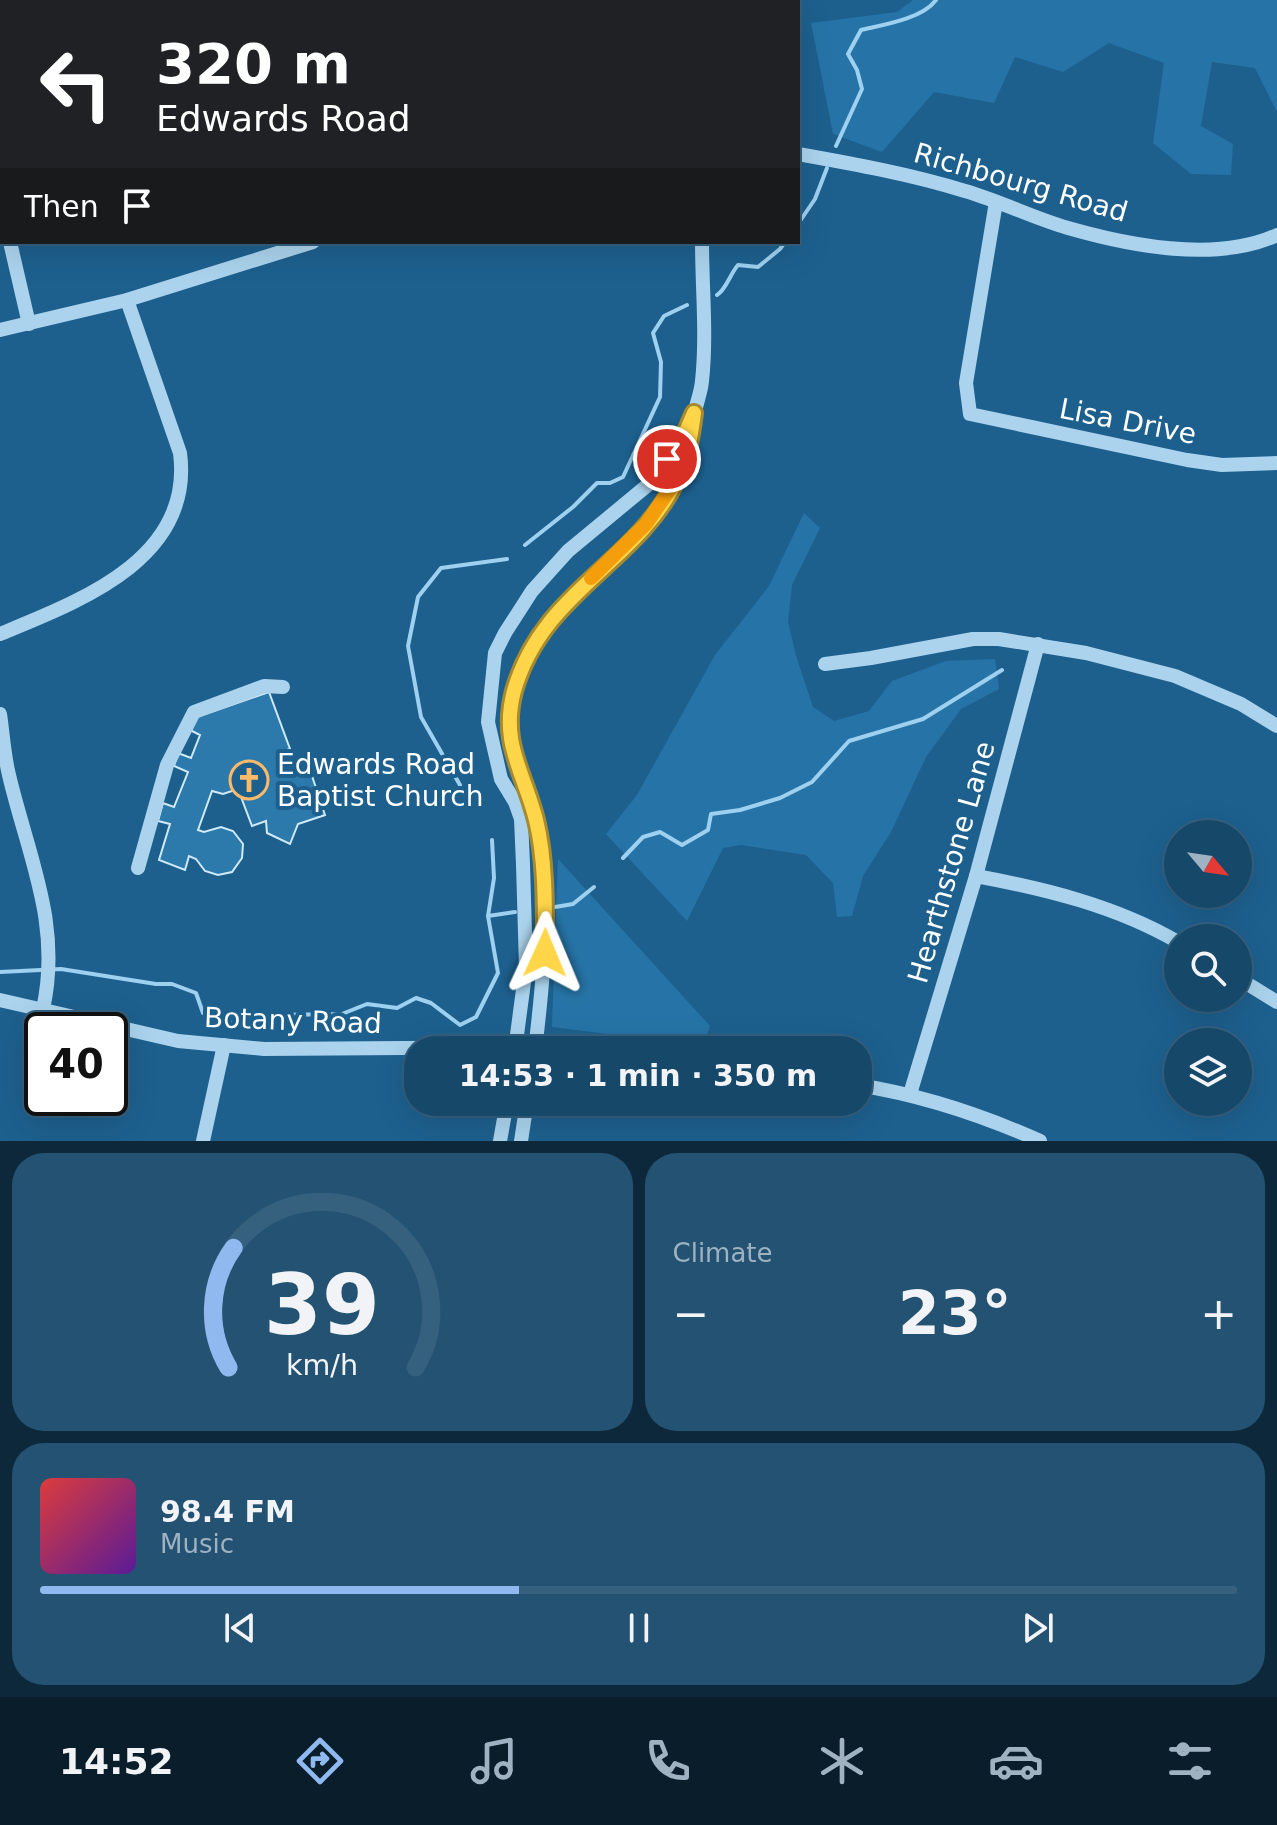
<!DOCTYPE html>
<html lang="en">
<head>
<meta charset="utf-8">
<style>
	:root { --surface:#16486a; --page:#235272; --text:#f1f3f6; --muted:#9eb2c1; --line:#35607e; --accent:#90b9f0 }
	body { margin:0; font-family:"DejaVu Sans",sans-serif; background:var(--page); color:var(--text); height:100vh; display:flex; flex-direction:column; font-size:30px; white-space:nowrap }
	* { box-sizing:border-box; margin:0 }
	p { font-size:26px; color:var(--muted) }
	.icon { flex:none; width:44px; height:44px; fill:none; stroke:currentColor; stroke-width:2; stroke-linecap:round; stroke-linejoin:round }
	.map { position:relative; height:1141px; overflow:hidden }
	.sheet { display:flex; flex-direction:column; gap:12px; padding:12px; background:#0c283a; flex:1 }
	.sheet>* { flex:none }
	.guide { position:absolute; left:0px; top:0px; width:800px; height:244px; box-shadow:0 8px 32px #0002,0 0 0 2px var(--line); background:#202124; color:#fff; overflow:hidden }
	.needle { width:52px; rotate:119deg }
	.fabs { position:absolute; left:1164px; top:820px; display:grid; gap:16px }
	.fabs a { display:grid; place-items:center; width:88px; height:88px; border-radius:50%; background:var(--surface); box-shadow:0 8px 32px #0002,0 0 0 2px var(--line); font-size:40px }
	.speed { position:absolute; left:24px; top:1012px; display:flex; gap:16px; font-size:40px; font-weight:700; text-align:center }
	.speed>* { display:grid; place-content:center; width:104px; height:104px; border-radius:50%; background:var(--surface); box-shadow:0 8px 32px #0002,0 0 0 2px var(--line); line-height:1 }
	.speed .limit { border:4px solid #111; border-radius:12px; background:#fff; color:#111 }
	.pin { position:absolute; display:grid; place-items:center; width:68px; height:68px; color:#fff; margin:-34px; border:4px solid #fff; border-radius:50%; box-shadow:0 2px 8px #0007 }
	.me { position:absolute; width:88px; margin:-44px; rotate:1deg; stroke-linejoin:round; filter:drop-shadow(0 0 6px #0008) }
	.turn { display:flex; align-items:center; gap:28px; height:168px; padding:0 24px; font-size:36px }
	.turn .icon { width:104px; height:104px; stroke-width:2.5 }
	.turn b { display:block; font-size:56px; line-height:68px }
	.then { display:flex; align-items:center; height:76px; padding:0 24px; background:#0003; gap:16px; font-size:30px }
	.big { font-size:60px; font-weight:700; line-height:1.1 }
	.sheet .widget { flex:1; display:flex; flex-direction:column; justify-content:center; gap:12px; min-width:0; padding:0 28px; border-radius:32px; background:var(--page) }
	.sheet .dial { align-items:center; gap:0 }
	.dial svg { height:208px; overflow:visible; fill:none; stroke:var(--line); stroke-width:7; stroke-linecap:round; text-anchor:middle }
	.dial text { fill:var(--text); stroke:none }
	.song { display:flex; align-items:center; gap:24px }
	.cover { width:96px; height:96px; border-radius:12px; background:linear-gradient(135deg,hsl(0 70% 55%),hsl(270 70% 35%)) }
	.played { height:8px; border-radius:4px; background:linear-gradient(90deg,var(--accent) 40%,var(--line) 40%) }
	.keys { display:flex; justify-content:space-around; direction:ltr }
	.heat { display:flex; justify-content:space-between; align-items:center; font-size:44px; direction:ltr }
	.sheet .tiles { flex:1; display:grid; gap:12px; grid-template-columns:1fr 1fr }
	.widget:last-child { grid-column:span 2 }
	.trip { position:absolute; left:404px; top:1036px; width:468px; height:80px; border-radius:32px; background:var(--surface); box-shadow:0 8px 32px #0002,0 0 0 2px var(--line); font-weight:700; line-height:80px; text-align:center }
	.menu { display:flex; height:128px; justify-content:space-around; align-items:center; background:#091d2a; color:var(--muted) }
	.menu .icon { width:56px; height:56px }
	.menu .selected { color:var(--accent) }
	.menu b { font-size:36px; color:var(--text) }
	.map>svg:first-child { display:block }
</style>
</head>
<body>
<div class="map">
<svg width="1277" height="1141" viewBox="0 0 1277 1141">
	<rect width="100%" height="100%" fill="#1d608e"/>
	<g fill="#2674a7">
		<path d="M913,0H1277V112L1255,68L1212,62L1201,126L1233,144L1231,175L1191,174L1153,143L1164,63L1109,43L1063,72L1015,57L994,103L934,92L882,152L833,134L811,23L897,12Z"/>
		<path d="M804,513L820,528L792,585L788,622L797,659L813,707L834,721L869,711L892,681L946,661L995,659L999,689L961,709L926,757L891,832L863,876L852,916L837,917L833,883L806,855L741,845L723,848L687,921L606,834L637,795L715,655L769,586Z"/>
		<path d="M558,859L710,1026L703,1046L552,1027Z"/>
	</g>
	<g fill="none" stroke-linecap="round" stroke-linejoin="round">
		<g stroke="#9ed0ef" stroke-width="4">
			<path d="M836,146L862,89L857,70L848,54L861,30C883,25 922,19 936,0"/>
			<path d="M798,224L815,199L827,168"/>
			<path d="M717,295C726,290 730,274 738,265L758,267L780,249L785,242"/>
			<path d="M525,545L573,507L597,483H610L623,477L660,397L661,362L653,333L664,316L687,305"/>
			<path d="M460,785L421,717L408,646L418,597L441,568L507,559"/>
			<path d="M623,858L643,837L660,832L682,845L708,830L711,814L740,810L780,798L812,782L849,741L923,719L1002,670"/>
			<path d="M555,907L573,904L594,887"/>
			<path d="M488,916L515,912"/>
			<path d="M0,972L61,969L156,984H172L196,993L203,1013L226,1022L251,1026L274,1015L342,1014L367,1004L397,1008L416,998L431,1003L460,1025L476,1017L498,973L488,916L494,878L492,840"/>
		</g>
	</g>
	<path fill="#2c79ac" stroke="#d1eaf9" stroke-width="2" d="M269,692L290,749L281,752L287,769L298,766L299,770L309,767L325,815L298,824L290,844L267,833L266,821L252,826L238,789L223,794L212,791L198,830L204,832L221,827L233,831L243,844L242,858L232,872L218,875L205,871L196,859L189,856L185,870L159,860L170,824L158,821L163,803L174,807L188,772L174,766L178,753L191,758L200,735L190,730L197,717Z"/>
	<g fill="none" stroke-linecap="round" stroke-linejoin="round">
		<g stroke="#abd3ed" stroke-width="14">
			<path d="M643,0L644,2"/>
			<path d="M234,2L240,0"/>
			<path d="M0,70L2,69"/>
			<path d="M798,154C854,164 910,174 965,191C1000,201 1033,218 1068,228C1131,246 1216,263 1277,235"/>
			<path d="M996,202L966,383L970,414L1187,460L1222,465L1277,463"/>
			<path d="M0,206L2,214"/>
			<path d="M10,242L29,324"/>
			<path d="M0,330L127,300L313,242"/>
			<path d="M0,634C80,601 194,559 180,453L127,300"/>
			<path d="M825,664L871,658L973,639H999L1086,653L1175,676L1241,704L1277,726"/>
			<path d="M0,714C3,734 4,755 9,775C28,856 62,924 43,1009"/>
			<path d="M138,868L167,765L194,712L264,686L283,687"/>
			<path d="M976,876C1046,889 1116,906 1178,942"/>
			<path d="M1238,978L1277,1002"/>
			<path d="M0,1000L178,1041L264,1049L535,1047L589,1050"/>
			<path d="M515,1050L526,967L523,864L521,819L515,802L501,779L488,722L495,653L505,633L532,591L568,551L649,484L689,424"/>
			<path d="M535,1050C544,975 552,896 536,821C526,772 500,748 514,693C539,596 630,566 674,485C686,463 690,440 694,416C696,404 701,393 702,381C707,335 702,288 702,242"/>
			<path d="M858,1085C921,1095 982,1115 1040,1141"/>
			<path d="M910,1094L976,876L1038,644"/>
			<path d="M203,1141L224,1045"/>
			<path d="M500,1141L507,1102"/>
			<path d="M521,1141L527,1102"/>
		</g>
	</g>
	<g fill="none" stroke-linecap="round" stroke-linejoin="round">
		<g stroke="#a68a30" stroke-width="20">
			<path id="route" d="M545,953C545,911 546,860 536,820C524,772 500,743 514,691C542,592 635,564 675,483C687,460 691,437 694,413L685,434L667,459"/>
		</g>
		<use href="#route" stroke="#ffd54a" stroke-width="14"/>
		<path stroke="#f59e0b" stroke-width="14" d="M591,578L646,524L677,479"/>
	</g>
	<defs>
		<g id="church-ring" transform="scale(2)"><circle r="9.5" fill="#1d608e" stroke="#fdbb6a" stroke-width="1.5"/><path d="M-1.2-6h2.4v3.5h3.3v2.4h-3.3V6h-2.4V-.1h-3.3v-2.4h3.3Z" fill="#fdbb6a"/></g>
	</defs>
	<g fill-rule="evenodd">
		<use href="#church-ring" x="249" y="780"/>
	</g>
	<g text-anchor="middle" stroke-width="8" stroke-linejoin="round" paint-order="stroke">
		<g font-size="28" fill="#fff" stroke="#1d608e">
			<text transform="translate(1021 182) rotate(16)" y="10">Richbourg Road</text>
			<text transform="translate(1128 421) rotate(11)" y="10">Lisa Drive</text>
			<text transform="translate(951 862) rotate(-74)" y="10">Hearthstone Lane</text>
			<text transform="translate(293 1020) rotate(2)" y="10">Botany Road</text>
		</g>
		<g font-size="28" fill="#fff" stroke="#1d608e" text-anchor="start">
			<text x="277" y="774">Edwards Road<tspan x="277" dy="32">Baptist Church</tspan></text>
		</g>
	</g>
</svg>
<div class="fabs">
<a><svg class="needle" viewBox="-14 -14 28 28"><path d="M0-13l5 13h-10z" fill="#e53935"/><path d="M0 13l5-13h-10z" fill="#9eb2c1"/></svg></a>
<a><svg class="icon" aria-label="search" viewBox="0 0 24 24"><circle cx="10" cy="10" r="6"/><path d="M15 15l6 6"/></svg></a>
<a><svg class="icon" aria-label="layers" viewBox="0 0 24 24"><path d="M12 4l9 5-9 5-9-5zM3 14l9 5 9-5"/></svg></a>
</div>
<div class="speed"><div class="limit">40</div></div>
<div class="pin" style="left:667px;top:459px;background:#d93025"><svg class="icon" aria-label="arrive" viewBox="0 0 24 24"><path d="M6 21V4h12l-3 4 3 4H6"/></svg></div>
<svg class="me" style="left:545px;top:953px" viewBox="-20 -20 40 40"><path d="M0-17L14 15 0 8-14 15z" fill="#ffd54a" stroke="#fff" stroke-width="4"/></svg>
<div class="trip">14:53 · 1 min · 350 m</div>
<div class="guide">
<div class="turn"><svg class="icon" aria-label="left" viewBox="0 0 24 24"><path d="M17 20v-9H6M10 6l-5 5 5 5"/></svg><div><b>320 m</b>Edwards Road</div></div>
<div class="then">Then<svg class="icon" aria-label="arrive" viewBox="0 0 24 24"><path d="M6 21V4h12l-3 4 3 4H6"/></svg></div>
</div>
</div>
<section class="sheet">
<div class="tiles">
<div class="widget dial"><svg viewBox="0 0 100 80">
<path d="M14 69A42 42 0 1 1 86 69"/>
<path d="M14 69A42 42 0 0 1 16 23" stroke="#90b9f0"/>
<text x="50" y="56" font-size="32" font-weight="700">39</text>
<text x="50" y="72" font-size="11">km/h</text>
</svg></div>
<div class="widget"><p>Climate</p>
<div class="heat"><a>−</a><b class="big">23°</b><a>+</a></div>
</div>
<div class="widget">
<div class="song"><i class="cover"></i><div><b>98.4 FM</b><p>Music</p></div></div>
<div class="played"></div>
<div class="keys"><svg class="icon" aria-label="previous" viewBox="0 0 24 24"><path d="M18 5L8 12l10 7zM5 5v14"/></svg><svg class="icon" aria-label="pause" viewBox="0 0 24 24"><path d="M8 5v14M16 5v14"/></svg><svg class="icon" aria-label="next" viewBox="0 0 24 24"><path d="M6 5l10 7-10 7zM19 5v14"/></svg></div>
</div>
</div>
</section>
<nav class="menu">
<b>14:52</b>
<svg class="icon selected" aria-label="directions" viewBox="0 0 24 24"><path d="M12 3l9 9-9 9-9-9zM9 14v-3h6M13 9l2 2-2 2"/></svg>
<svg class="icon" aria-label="music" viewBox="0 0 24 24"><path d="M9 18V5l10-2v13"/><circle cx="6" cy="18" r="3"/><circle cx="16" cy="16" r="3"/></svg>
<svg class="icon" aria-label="phone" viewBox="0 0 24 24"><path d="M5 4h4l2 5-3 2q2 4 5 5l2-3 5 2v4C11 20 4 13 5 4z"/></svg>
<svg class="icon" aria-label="climate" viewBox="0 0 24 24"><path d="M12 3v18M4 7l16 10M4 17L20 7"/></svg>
<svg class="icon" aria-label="car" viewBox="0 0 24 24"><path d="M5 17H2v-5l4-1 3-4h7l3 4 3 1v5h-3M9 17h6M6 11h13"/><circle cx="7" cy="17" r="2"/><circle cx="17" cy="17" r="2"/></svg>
<svg class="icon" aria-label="filters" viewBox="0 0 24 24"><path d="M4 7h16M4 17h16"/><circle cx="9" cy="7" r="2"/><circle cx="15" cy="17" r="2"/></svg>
</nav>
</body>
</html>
